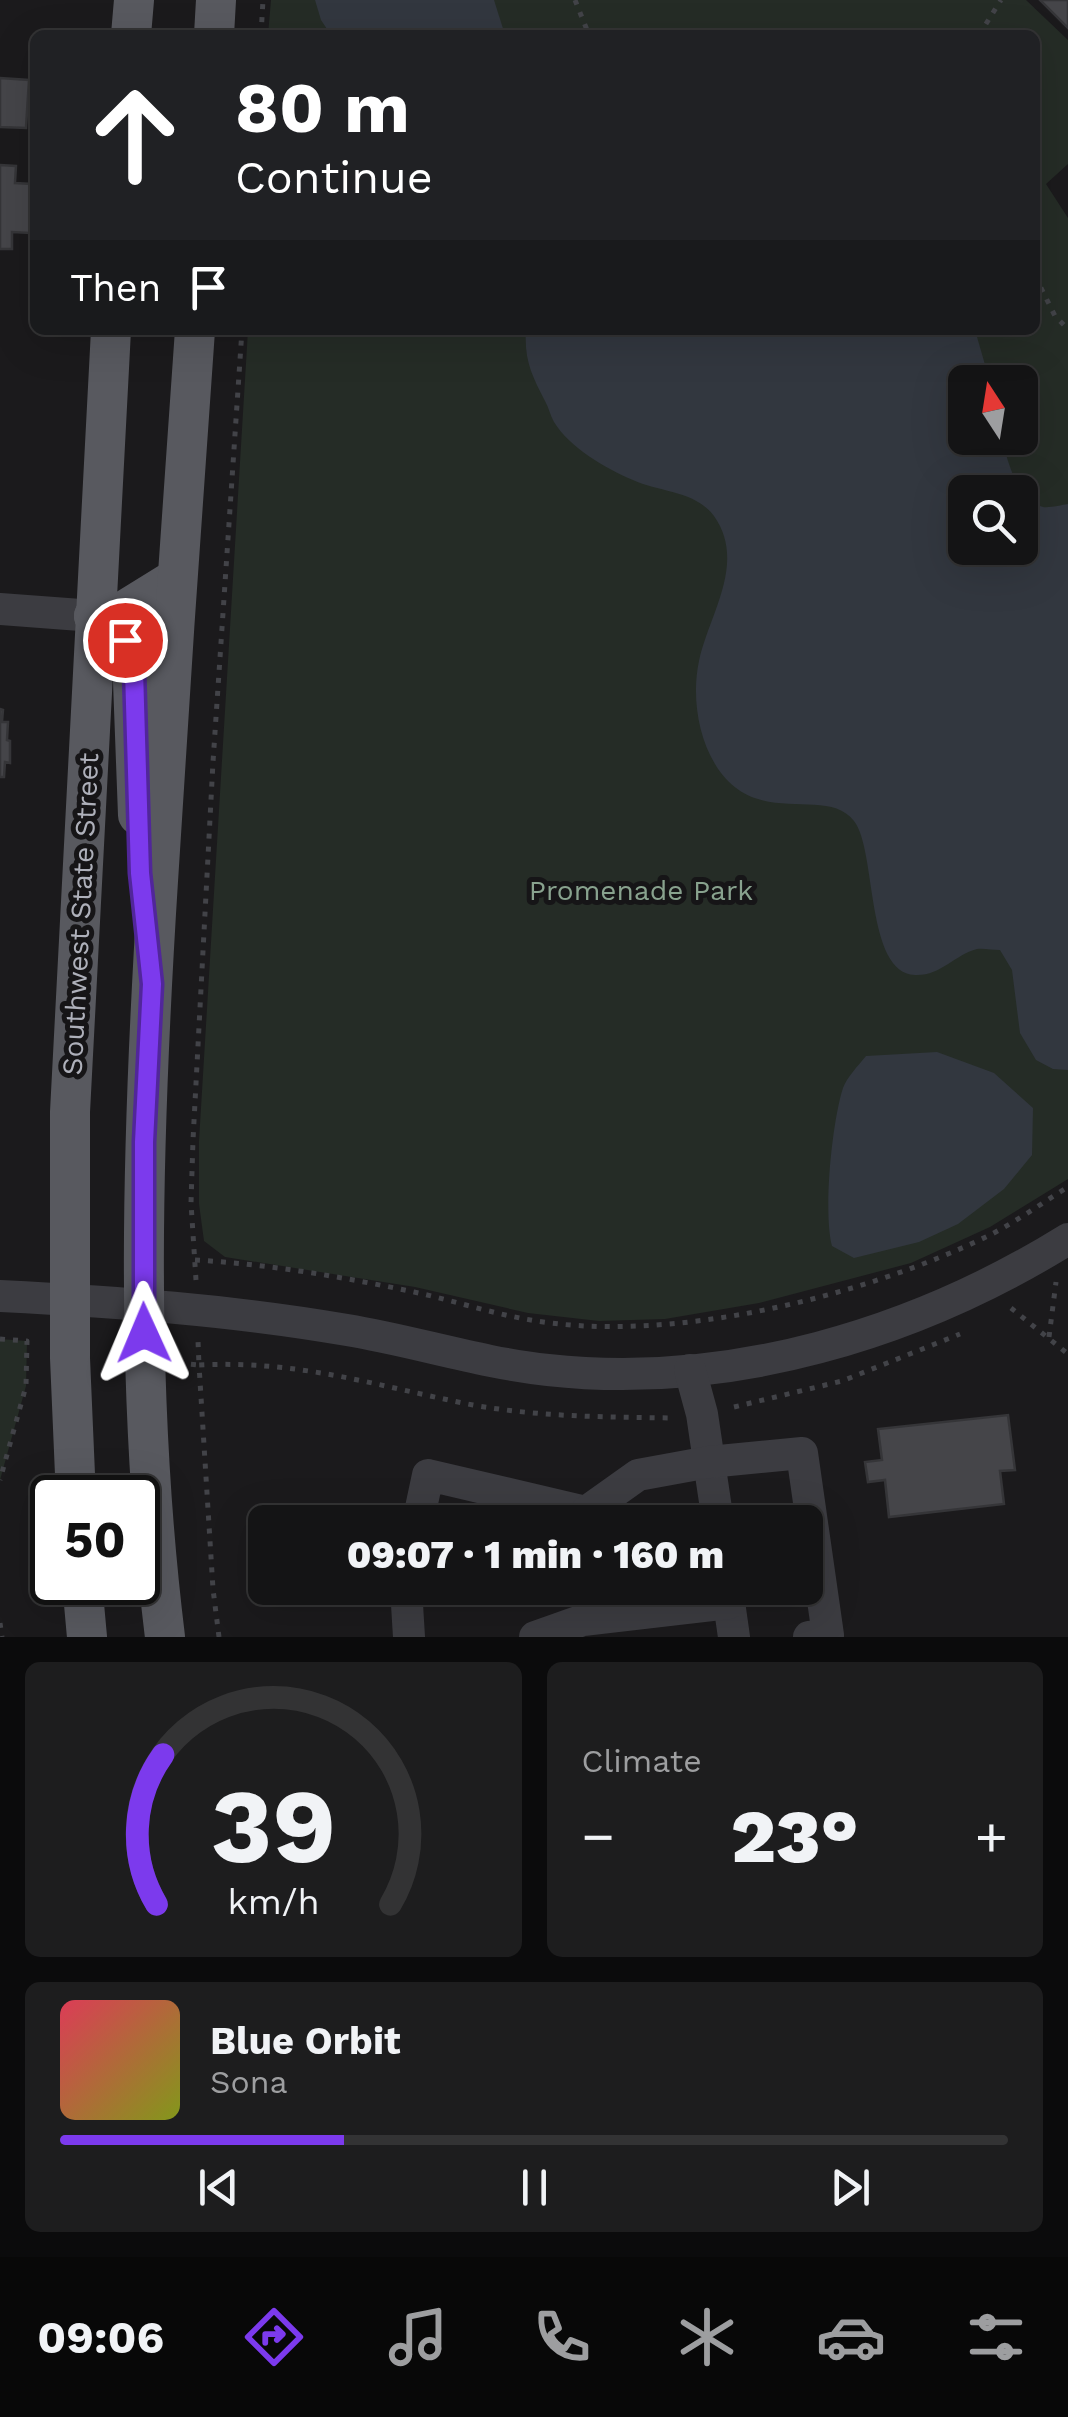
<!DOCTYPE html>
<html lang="en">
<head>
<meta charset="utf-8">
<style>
	:root { --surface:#141415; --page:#1d1d1e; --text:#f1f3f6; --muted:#9d9ea0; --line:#333334; --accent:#7c3aed }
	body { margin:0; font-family:"Work Sans",sans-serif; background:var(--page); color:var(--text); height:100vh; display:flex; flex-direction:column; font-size:38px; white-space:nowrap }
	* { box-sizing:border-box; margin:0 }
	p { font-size:32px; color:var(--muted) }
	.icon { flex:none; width:55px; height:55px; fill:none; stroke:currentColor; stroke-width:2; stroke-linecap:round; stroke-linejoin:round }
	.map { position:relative; height:1637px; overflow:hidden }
	.side { display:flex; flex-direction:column; gap:25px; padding:25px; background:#0b0b0c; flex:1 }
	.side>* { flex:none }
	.guide { position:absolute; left:30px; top:30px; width:1010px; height:305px; border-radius:15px; box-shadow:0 10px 40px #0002,0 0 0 2px var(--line); background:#202124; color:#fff; overflow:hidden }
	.needle { width:65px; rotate:348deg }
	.tools { position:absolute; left:948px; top:365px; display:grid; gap:20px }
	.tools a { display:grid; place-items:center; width:90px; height:90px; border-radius:15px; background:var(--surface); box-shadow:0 10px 40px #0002,0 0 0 2px var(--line); font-size:50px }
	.speed { position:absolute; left:30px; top:1475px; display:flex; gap:20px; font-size:50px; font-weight:700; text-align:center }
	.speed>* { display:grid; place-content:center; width:130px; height:130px; border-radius:50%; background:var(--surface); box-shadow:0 10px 40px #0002,0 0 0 2px var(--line); line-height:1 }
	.speed .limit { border:5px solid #111; border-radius:15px; background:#fff; color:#111 }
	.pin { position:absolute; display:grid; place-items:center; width:85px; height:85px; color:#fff; margin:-42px; border:5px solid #fff; border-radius:50%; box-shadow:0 2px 10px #0007 }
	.me { position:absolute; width:110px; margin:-55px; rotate:359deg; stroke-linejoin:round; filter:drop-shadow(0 0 8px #0008) }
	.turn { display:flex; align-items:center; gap:35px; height:210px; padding:0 40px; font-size:45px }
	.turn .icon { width:130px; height:130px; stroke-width:2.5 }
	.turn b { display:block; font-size:70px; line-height:85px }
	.then { display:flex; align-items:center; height:95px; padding:0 40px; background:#0003; gap:20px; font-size:38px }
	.big { font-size:75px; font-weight:800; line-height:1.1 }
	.side .widget { flex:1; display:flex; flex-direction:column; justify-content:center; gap:15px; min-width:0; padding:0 35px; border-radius:15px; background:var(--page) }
	.side .dial { align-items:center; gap:0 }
	.dial svg { height:260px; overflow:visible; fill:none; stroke:var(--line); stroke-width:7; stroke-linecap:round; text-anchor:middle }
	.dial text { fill:var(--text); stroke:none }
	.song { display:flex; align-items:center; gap:30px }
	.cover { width:120px; height:120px; border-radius:15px; background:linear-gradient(135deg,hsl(350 70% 55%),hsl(70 70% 35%)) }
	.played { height:10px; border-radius:5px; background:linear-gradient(90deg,var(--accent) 30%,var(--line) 30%) }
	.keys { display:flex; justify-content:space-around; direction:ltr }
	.heat { display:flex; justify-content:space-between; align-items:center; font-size:55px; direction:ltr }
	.side .tiles { flex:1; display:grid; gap:25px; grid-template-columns:1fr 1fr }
	.widget:last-child { grid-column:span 2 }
	.trip { position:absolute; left:248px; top:1505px; width:575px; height:100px; border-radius:15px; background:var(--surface); box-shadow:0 10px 40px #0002,0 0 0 2px var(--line); font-weight:800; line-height:100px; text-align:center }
	.tabs { display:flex; height:160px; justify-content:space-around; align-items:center; background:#080808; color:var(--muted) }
	.tabs .icon { width:70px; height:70px }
	.tabs .current { color:var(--accent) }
	.tabs b { font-size:45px; color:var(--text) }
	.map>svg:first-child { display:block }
</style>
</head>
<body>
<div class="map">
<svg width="1068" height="1637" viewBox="0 0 1068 1637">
	<rect width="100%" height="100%" fill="#1b1a1c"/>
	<g fill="#252c26" fill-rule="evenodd">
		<path d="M271,0H1026L1068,40V164L1046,184L1068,218V1179L990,1227L911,1263L759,1303L665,1319L599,1321L528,1313L415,1287L225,1257L204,1241L199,1204V1141L248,330H1035V35H268ZM965,382H1020V438H965ZM965,492H1020V548H965Z"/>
		<path d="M0,1339L27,1341L26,1386L0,1480Z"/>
	</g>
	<g fill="#32373f" fill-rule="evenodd">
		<path d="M315,0H494L505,35H331L321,20Z"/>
		<path d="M526,330H975L990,382H965V438H1001C1008,459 1016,501 1043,507C1050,508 1061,505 1068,504V1070L1053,1069L1036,1060L1020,1033L1012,970L1000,950C993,950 983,948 977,949C954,955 941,976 915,975C865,973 877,850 854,821C826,784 755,831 715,764C697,735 692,693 699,661C709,614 747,563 714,516C696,491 659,492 633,480C605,468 570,448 554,422C550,415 549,408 545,401C532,376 524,360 526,330ZM1020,492V548H965V492Z"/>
		<path d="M937,1052L994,1073L1033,1108L1032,1155L1004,1189L958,1224L919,1242L854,1258L832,1246C823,1212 832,1122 843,1088C847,1077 858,1066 866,1056Z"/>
	</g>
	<g fill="#454549" stroke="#353538" stroke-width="2.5">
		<path d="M1040,0H1068V28Z"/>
		<path d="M0,78L29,80L26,128L0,127Z"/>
		<path d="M0,165L16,166L15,183L33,184L35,219H31L30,233L12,232V249H0Z"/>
		<path d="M0,709L3,710L2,722H8L7,740L10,741V763L5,762L4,777H0Z"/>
		<path d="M1008,1415L1015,1470L1000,1471L1004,1504L889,1517L885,1480L868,1482L865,1462L882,1460L878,1429Z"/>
	</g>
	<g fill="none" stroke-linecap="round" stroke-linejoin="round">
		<g stroke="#424348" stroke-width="5" stroke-dasharray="5 8" stroke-linecap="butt">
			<path d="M575,0L589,35"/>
			<path d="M261,35L263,0"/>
			<path d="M873,35H880"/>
			<path d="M979,35L1001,0"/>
			<path d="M1035,276L1055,316L1068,329"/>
			<path d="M195,1260C268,1264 343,1277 414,1292C451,1300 487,1312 525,1319C665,1346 863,1297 990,1235C1017,1221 1042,1203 1068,1187"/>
			<path d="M196,1280L191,1203L193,1140L213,762L242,330"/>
			<path d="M1011,1308L1068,1354"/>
			<path d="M1049,1337L1056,1282"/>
			<path d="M0,1339L27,1341L26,1386L0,1480"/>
			<path d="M178,1363L199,1365L198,1341"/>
			<path d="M734,1407L842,1381L960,1334"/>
			<path d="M0,1623L2,1637"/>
			<path d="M219,1637L213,1589L199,1365C301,1360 376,1386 473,1405C540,1417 606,1417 674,1418"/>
		</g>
		<g stroke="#3c3c41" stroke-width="32">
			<path d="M0,609L94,616"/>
			<path d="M0,1296C116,1302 232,1310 347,1330C414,1341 481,1363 548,1370C729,1390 915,1334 1068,1239"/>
			<path d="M690,1370L702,1414L718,1522"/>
			<path d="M418,1522L428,1475L586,1512"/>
			<path d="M578,1522L586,1512L638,1475L709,1462L802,1453L828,1635L809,1637"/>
			<path d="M406,1588L409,1637"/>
			<path d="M727,1588L734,1637"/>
			<path d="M535,1637L583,1620L729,1603"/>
		</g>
		<g stroke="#58595f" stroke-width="40">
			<path d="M131,35L134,0"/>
			<path d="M214,35L216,0"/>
			<path d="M94,616L125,639L132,655L138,815"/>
			<path d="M94,616L122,612L177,578"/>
			<path d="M76,1498L70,1358V1112L111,330"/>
			<path d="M82,1582L87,1637"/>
			<path d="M165,1637C134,1385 142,1134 158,881C169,697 182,514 195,330"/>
		</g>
	</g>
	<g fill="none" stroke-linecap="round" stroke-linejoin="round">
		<g stroke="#51269a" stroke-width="25">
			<path id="route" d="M125,640L134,670L140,873L152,984L144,1142V1333"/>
		</g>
		<use href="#route" stroke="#7c3aed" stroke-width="18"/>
	</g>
	<g text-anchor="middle" stroke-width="10" stroke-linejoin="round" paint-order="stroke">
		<g font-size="28" fill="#88a28e" stroke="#161517">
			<text x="641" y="900">Promenade Park</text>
		</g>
		<g font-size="28" fill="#aeb0ba" stroke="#161517">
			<text transform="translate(80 914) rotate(-87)" y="10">Southwest State Street</text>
		</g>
	</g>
</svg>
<div class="tools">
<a><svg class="needle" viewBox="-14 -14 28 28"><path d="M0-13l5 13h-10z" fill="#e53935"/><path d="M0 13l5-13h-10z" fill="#9d9ea0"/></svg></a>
<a><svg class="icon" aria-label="search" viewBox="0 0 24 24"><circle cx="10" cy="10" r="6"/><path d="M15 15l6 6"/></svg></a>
</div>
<div class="speed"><div class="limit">50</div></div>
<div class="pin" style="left:125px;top:640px;background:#d93025"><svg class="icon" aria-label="arrive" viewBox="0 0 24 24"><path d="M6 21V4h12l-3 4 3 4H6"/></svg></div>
<svg class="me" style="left:144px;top:1333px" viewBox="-20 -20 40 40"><path d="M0-17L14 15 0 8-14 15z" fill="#7c3aed" stroke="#fff" stroke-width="4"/></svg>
<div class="trip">09:07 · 1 min · 160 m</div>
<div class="guide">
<div class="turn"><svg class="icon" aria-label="ahead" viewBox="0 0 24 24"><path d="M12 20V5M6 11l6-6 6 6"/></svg><div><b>80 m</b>Continue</div></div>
<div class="then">Then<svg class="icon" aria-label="arrive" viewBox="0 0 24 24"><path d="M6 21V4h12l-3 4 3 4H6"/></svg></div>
</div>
</div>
<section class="side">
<div class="tiles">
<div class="widget dial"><svg viewBox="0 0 100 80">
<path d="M14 69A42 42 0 1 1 86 69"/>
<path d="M14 69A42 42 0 0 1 16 23" stroke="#7c3aed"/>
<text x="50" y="56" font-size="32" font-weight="700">39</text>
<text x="50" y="72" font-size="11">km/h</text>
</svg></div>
<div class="widget"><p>Climate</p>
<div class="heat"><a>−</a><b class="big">23°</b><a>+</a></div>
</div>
<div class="widget">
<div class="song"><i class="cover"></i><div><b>Blue Orbit</b><p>Sona</p></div></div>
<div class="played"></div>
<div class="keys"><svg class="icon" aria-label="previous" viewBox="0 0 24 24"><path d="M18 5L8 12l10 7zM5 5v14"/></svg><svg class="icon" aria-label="pause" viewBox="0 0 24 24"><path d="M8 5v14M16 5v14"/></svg><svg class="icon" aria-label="next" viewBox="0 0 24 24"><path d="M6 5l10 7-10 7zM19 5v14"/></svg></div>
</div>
</div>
</section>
<nav class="tabs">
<b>09:06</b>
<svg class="icon current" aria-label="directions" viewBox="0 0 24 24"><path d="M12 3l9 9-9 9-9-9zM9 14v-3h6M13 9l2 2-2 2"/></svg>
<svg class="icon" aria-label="music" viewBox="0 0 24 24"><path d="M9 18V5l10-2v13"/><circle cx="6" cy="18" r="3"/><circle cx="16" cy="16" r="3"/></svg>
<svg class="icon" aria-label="phone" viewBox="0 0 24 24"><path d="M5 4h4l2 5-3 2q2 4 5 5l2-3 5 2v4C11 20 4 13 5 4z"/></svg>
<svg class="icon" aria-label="climate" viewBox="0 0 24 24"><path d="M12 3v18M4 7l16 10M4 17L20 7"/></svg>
<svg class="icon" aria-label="car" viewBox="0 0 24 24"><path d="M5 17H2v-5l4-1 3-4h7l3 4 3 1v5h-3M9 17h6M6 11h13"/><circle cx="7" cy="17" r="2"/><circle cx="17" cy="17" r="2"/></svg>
<svg class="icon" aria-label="filters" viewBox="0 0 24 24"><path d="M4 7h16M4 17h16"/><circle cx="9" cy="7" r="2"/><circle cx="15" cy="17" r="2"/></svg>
</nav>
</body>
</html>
